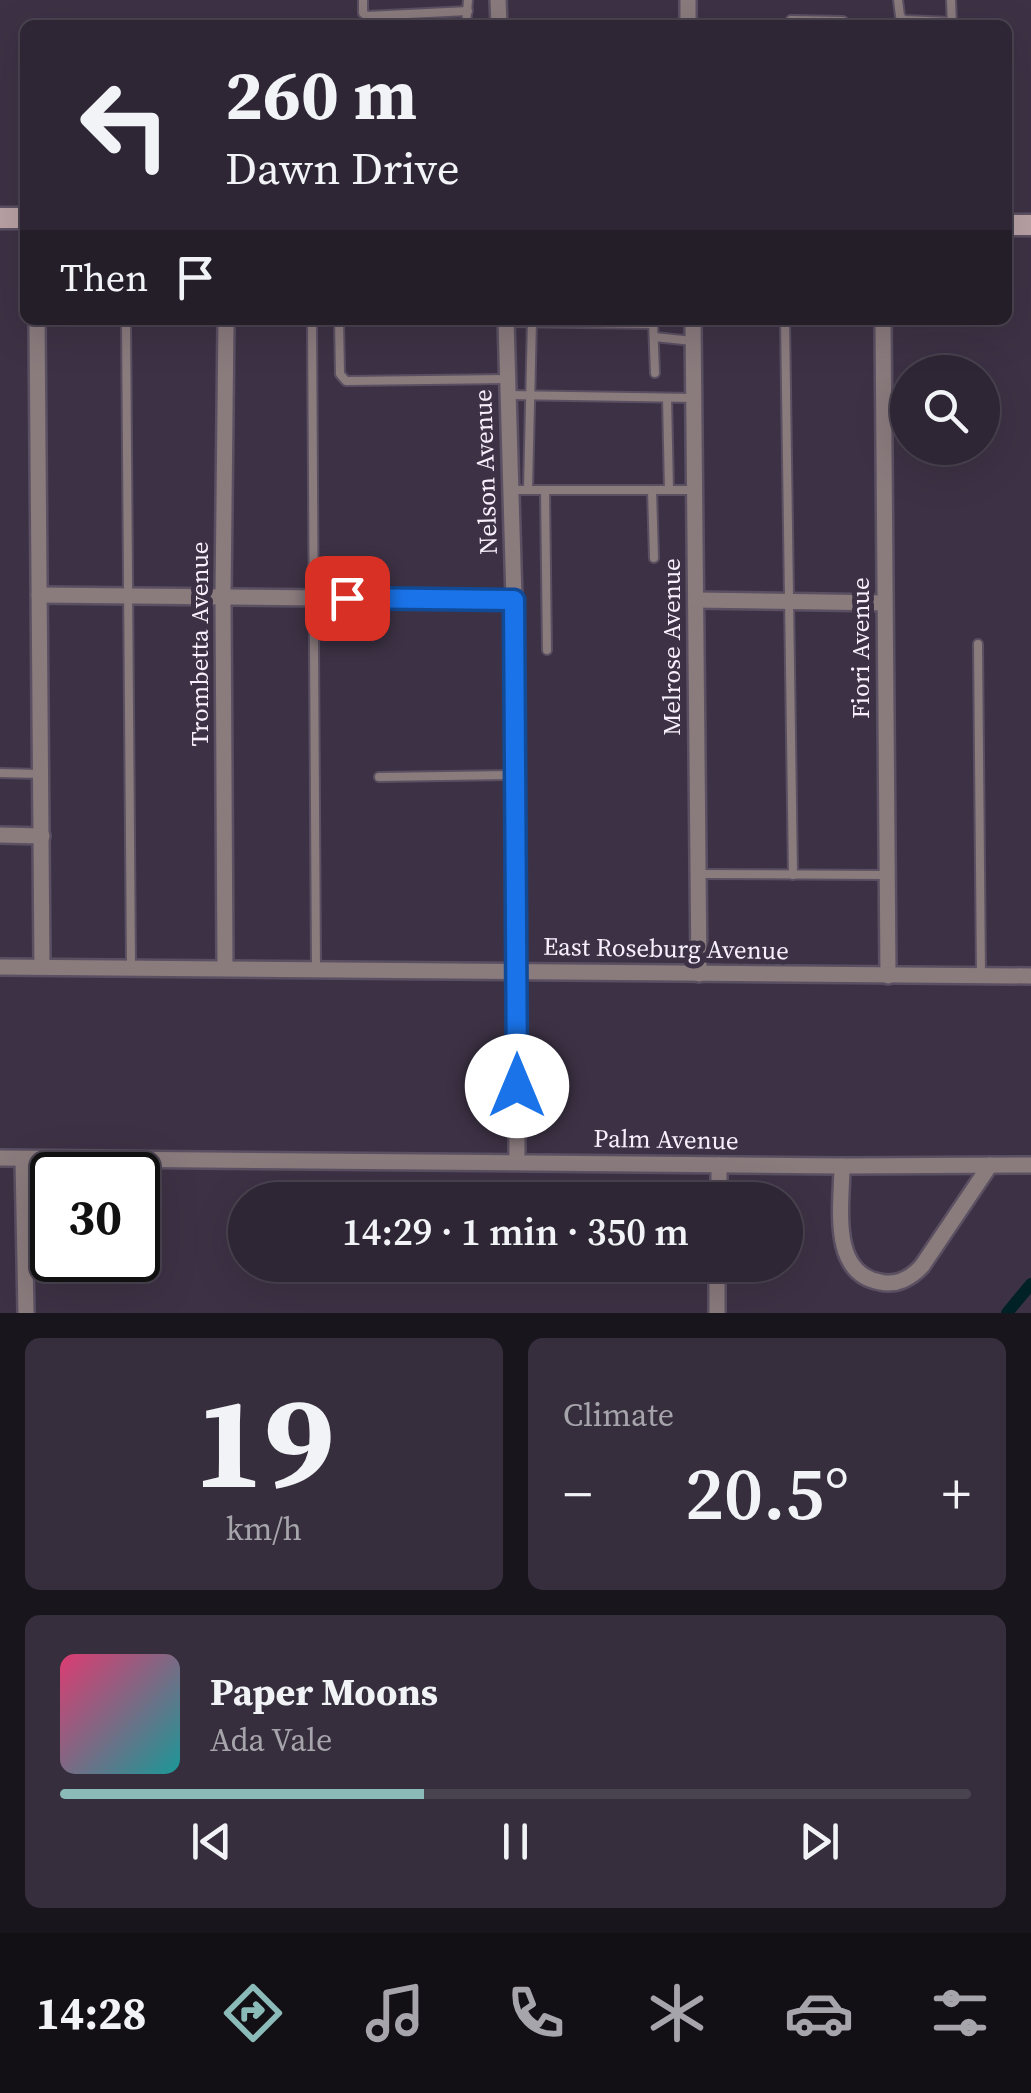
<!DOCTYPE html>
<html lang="en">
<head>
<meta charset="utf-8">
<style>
	:root { --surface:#2e2634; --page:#362e3c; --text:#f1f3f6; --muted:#a7a5ac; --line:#49434f; --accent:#8bbbb9 }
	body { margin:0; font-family:"Source Serif 4",serif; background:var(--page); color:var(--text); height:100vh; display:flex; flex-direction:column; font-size:38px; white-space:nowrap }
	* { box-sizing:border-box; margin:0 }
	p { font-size:32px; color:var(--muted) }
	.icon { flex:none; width:55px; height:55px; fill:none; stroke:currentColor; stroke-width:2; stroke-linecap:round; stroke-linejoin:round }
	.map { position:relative; height:1313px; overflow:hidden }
	.panel { display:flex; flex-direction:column; gap:25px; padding:25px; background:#19151d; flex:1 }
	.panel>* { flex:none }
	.guide { position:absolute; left:20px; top:20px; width:992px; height:305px; border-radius:15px; box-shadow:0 10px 40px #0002,0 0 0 2px var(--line); background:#2e2634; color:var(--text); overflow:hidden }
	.controls { position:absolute; left:890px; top:355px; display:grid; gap:20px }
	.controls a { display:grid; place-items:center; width:110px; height:110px; border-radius:50%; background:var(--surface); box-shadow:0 10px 40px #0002,0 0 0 2px var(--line); font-size:50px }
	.speed { position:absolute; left:30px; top:1152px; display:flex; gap:20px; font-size:50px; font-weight:700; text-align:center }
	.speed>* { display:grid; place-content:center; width:130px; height:130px; border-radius:50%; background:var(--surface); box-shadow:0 10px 40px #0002,0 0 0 2px var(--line); line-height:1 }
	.speed .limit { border:5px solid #111; border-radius:15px; background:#fff; color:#111 }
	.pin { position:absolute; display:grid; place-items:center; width:85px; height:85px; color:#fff; margin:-42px; border-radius:20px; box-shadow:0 5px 15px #0006 }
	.me { position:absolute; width:110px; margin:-55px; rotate:0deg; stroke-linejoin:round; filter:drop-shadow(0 0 8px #0008) }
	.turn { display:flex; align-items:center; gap:35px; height:210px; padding:0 40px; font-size:45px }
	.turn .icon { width:130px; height:130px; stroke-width:2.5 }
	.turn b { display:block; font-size:70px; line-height:85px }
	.then { display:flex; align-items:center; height:95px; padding:0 40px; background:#0003; gap:20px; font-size:38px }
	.big { font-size:75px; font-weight:600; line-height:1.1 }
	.panel .tile { flex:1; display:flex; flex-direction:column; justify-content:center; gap:15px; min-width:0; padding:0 35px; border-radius:15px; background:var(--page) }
	.panel .dial { align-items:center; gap:0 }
	.dial b { font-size:130px; line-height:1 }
	.song { display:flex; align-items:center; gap:30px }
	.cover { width:120px; height:120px; border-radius:15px; background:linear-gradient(135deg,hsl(340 70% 55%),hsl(180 70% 35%)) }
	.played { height:10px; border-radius:5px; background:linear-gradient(90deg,var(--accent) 40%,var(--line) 40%) }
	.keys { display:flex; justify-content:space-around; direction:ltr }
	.heat { display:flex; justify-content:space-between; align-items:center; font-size:55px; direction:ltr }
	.panel .tiles { flex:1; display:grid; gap:25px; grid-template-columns:1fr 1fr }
	.tile:last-child { grid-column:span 2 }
	.trip { position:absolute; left:228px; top:1182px; width:575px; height:100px; border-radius:50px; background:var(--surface); box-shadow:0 10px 40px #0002,0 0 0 2px var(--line); font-weight:600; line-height:100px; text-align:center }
	.tab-bar { display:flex; height:160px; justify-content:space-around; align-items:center; background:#120f15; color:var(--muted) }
	.tab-bar .icon { width:70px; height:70px }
	.tab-bar .on { color:var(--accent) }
	.tab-bar b { font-size:45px; color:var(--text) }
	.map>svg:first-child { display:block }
</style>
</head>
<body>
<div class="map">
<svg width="1031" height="1313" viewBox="0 0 1031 1313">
	<rect width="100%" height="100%" fill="#3d3245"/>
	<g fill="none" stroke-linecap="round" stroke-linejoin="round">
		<path stroke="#002125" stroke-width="12" d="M1007,1313L1031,1284"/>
		<g stroke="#5b5062" stroke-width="12">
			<g id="lane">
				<path d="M363,0V13L367,16L468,11"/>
				<path d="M898,0L900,16L904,20L951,22"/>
				<path d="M951,0L952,25"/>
				<path d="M466,25L468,0"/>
				<path d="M792,25L791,20L843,21V25"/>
				<path d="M126,320L131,968"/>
				<path d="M312,320L316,969"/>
				<path d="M339,320L340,374L346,381L508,379"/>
				<path d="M785,320L793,875"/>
				<path d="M508,322L653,324"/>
				<path d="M653,322L655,373"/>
				<path d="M654,337L693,341"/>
				<path d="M508,395L694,398"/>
				<path d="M667,398L669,490"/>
				<path d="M528,489L532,320"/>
				<path d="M511,490H695"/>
				<path d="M545,490L547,650"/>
				<path d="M652,490L654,558"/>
				<path d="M978,644L981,977"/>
				<path d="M0,773L41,774"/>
				<path d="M379,777L514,775"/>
				<path d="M698,874L887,875"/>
			</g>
		</g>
		<g stroke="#5b5062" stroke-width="20">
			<g id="street">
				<path d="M498,0L499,25"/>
				<path d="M688,0V25"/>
				<path d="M37,320L42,967"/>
				<path d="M506,320L514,600L517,1162"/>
				<path d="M693,320L699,974"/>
				<path d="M883,320L888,976"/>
				<path d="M39,595L514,600"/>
				<path d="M696,600L885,603"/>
				<path d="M0,835L42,836"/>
				<path d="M0,967L1031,976"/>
				<path d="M225,968L223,597L226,320"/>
				<path d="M0,1158L842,1166L1031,1165"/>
				<path d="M23,1159L26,1313"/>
				<path d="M842,1166C842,1204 829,1273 880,1282C896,1286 911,1278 922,1266L990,1165"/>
				<path d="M719,1200V1165"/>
				<path d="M717,1313V1265"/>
			</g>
		</g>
		<g stroke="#5b5062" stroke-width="25">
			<g id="secondary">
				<path d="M0,218H25"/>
				<path d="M1008,225H1031"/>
			</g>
		</g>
		<use href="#lane" stroke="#8a7b7d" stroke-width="8"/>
		<use href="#street" stroke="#8a7b7d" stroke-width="15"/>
		<use href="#secondary" stroke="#b9a1a4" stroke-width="20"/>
	</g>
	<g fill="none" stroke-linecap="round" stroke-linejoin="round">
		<g stroke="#114b97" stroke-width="25">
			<path id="route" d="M347,598L514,600L517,1086"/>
		</g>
		<use href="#route" stroke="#1a73e8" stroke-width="18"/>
	</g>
	<g text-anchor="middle" stroke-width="10" stroke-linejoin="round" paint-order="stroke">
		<g font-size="25" fill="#f7f0fc" stroke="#3d3245">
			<text transform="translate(485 472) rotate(-92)" y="9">Nelson Avenue</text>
			<text transform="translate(199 644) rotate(-90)" y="9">Trombetta Avenue</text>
			<text transform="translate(671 647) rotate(-90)" y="9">Melrose Avenue</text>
			<text transform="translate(860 648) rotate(-90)" y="9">Fiori Avenue</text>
			<text transform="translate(666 948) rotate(1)" y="9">East Roseburg Avenue</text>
			<text transform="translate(666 1139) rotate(1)" y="9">Palm Avenue</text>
		</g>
	</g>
</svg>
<div class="controls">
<a><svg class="icon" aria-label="search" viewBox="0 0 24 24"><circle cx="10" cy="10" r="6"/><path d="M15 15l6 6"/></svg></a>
</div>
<div class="speed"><div class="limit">30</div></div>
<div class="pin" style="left:347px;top:598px;background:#d93025"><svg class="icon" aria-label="arrive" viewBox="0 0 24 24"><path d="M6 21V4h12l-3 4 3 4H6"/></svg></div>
<svg class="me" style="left:517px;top:1086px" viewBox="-20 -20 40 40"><circle r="19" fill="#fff"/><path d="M0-13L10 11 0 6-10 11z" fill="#1a73e8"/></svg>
<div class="trip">14:29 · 1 min · 350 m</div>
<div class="guide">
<div class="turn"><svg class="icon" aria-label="left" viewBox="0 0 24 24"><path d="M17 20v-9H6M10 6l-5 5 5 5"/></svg><div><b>260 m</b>Dawn Drive</div></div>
<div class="then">Then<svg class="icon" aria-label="arrive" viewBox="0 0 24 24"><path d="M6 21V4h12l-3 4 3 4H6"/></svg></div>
</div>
</div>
<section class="panel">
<div class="tiles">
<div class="tile dial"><b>19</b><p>km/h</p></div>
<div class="tile"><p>Climate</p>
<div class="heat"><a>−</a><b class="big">20.5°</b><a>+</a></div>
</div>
<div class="tile">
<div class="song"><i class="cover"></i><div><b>Paper Moons</b><p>Ada Vale</p></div></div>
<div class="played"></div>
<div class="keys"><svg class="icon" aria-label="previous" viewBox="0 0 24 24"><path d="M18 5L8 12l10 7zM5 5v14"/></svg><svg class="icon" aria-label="pause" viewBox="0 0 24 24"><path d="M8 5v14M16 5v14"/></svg><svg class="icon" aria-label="next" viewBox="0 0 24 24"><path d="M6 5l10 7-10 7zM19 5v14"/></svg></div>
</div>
</div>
</section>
<nav class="tab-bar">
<b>14:28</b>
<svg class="icon on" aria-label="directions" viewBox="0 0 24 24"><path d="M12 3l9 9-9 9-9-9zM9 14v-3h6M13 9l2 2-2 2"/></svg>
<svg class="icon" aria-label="music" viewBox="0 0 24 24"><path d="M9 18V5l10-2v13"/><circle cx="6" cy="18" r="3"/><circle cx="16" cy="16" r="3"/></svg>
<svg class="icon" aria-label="phone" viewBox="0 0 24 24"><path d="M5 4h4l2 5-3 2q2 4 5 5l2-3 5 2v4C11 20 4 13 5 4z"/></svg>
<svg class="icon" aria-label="climate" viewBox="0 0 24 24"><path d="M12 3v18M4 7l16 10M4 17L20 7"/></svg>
<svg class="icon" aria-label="car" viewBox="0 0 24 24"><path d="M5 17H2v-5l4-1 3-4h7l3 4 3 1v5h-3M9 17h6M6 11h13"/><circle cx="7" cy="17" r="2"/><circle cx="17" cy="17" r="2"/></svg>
<svg class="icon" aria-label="filters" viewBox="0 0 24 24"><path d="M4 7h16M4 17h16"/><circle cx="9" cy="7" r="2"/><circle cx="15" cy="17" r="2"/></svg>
</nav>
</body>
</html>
